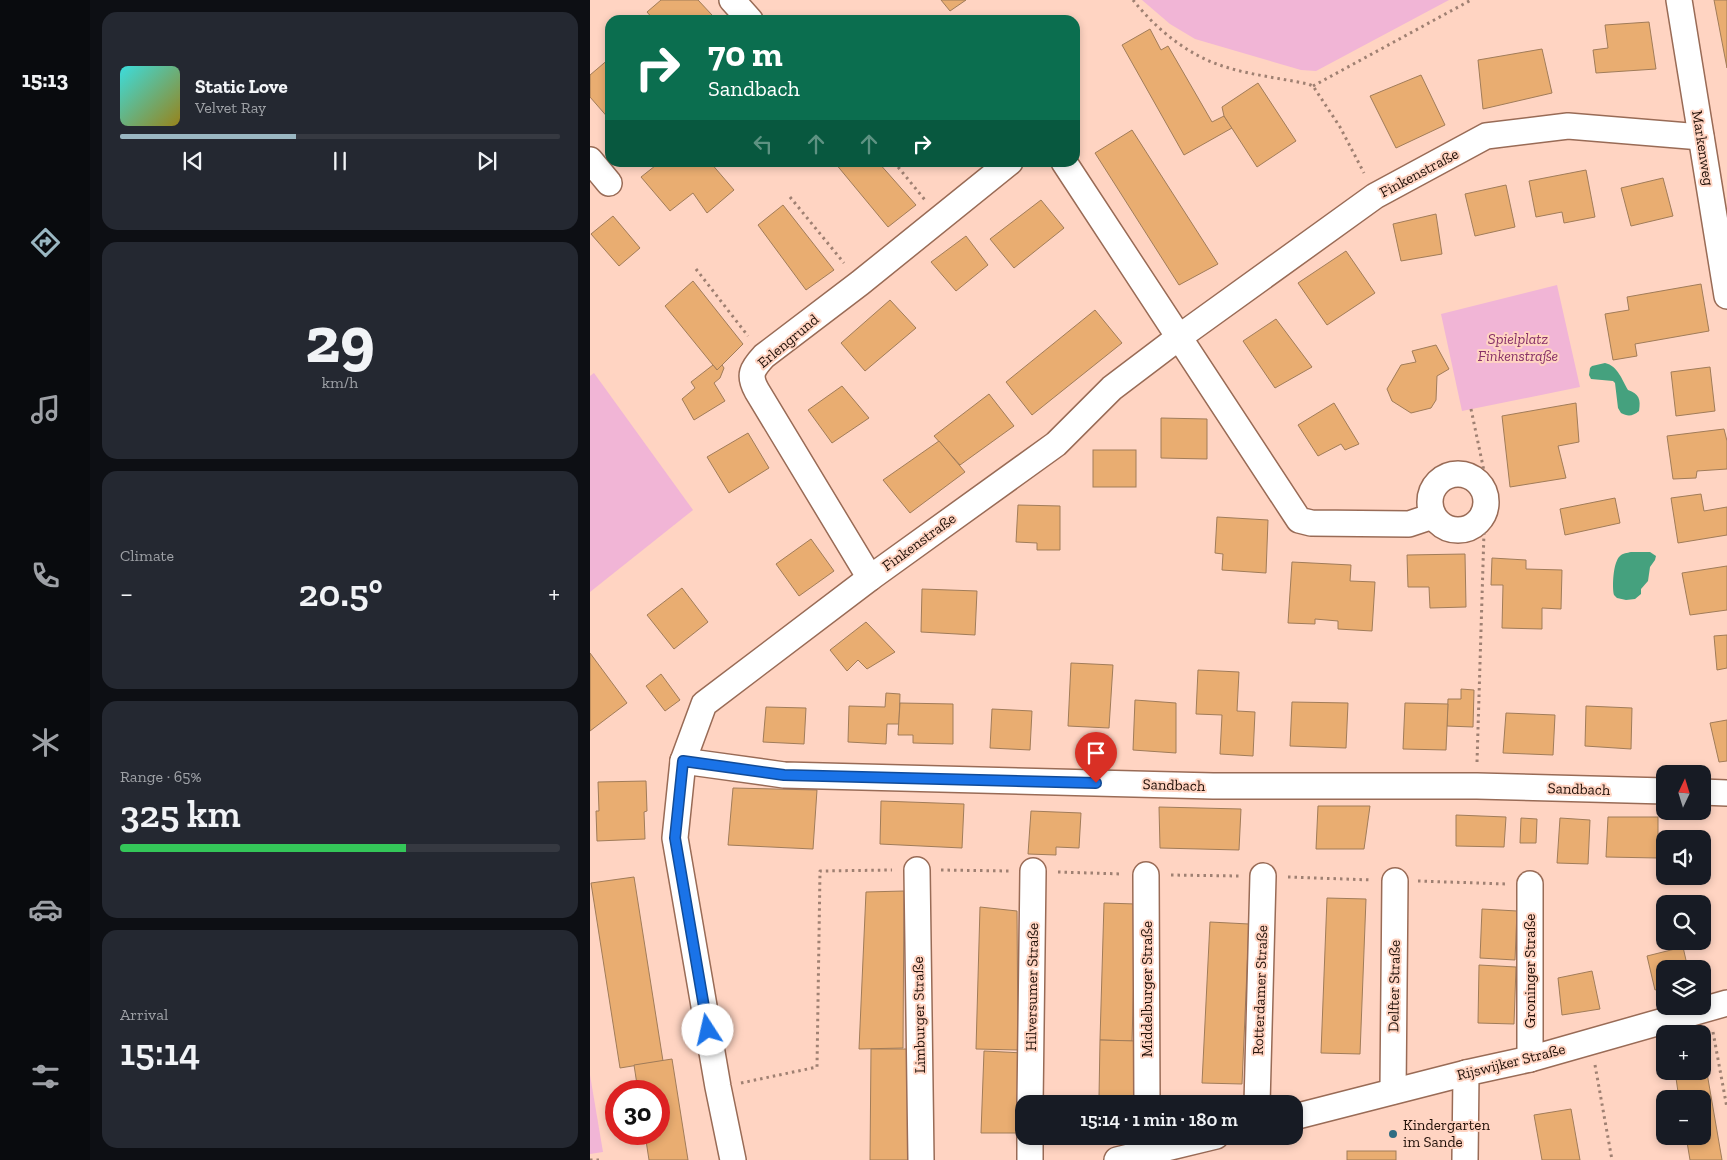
<!DOCTYPE html>
<html lang="en">
<head>
<meta charset="utf-8">
<style>
	:root { --surface:#171b24; --page:#242831; --text:#f1f3f6; --muted:#9ea1a6; --line:#363941; --accent:#9ab7c2 }
	body { margin:0; font-family:"Zilla Slab",serif; background:var(--page); color:var(--text); height:100vh; display:flex; flex-direction:column; font-size:19px; white-space:nowrap }
	* { box-sizing:border-box; margin:0 }
	p { font-size:16px; color:var(--muted) }
	.icon { flex:none; width:28px; height:28px; fill:none; stroke:currentColor; stroke-width:2; stroke-linecap:round; stroke-linejoin:round }
	.map { position:relative; flex:1; overflow:hidden }
	.side { display:flex; flex-direction:column; gap:12px; padding:12px; background:#0d0f14; width:500px }
	.side>* { flex:none }
	.guide { position:absolute; left:15px; top:15px; width:475px; height:152px; border-radius:15px; box-shadow:0 2px 8px #0003; background:#0b6e4f; color:#fff; overflow:hidden }
	.needle { width:32px; rotate:4deg }
	.buttons { position:absolute; left:1066px; top:765px; display:grid; gap:10px }
	.buttons a { display:grid; place-items:center; width:55px; height:55px; border-radius:10px; background:var(--surface); box-shadow:0 2px 8px #0003; font-size:25px }
	.speed { position:absolute; left:15px; top:1080px; display:flex; gap:10px; font-size:25px; font-weight:700; text-align:center }
	.speed>* { display:grid; place-content:center; width:65px; height:65px; border-radius:50%; background:var(--surface); box-shadow:0 2px 8px #0003; line-height:1 }
	.speed .limit { border:8px solid #d22; background:#fff; color:#111 }
	.pin { position:absolute; display:grid; place-items:center; width:42px; height:42px; color:#fff; margin:-51px -21px; border-radius:50% 50% 50% 0; rotate:-45deg; box-shadow:0 0 5px #0007 }
	.pin .icon { rotate:45deg }
	.me { position:absolute; width:55px; margin:-28px; rotate:350deg; stroke-linejoin:round; filter:drop-shadow(0 0 4px #0008) }
	.turn { display:flex; align-items:center; gap:18px; height:105px; padding:0 20px; font-size:22px }
	.turn .icon { width:65px; height:65px; stroke-width:2.5 }
	.turn b { display:block; font-size:35px; line-height:42px }
	.lanes { display:flex; align-items:center; height:48px; padding:0 20px; background:#0003; justify-content:center; gap:25px; direction:ltr }
	.lanes .off { opacity:.35 }
	.big { font-size:38px; font-weight:600; line-height:1.1 }
	.side .card { flex:1; display:flex; flex-direction:column; justify-content:center; gap:8px; min-width:0; padding:0 18px; border-radius:15px; background:var(--page) }
	.side .dial { align-items:center; gap:0 }
	.dial b { font-size:65px; line-height:1 }
	.song { display:flex; align-items:center; gap:15px }
	.cover { width:60px; height:60px; border-radius:8px; background:linear-gradient(135deg,hsl(180 70% 55%),hsl(50 70% 35%)) }
	.played { height:5px; border-radius:2px; background:linear-gradient(90deg,var(--accent) 40%,var(--line) 40%) }
	.keys { display:flex; justify-content:space-around; direction:ltr }
	.heat { display:flex; justify-content:space-between; align-items:center; font-size:28px; direction:ltr }
	.charge { height:8px; border-radius:4px; background:linear-gradient(90deg,#34c759 65%,var(--line) 0) }
	.trip { position:absolute; left:425px; top:1095px; width:288px; height:50px; border-radius:15px; background:var(--surface); box-shadow:0 2px 8px #0003; font-weight:600; line-height:50px; text-align:center }
	main { display:flex; flex:1; min-height:0 }
	.tabs { display:flex; flex-direction:column; width:90px; justify-content:space-around; align-items:center; background:#090b0e; color:var(--muted) }
	.tabs .icon { width:35px; height:35px }
	.tabs .current { color:var(--accent) }
	.tabs b { font-size:22px; color:var(--text) }
	.map>svg:first-child { display:block }
</style>
</head>
<body>
<main>
<nav class="tabs">
<b>15:13</b>
<svg class="icon current" aria-label="directions" viewBox="0 0 24 24"><path d="M12 3l9 9-9 9-9-9zM9 14v-3h6M13 9l2 2-2 2"/></svg>
<svg class="icon" aria-label="music" viewBox="0 0 24 24"><path d="M9 18V5l10-2v13"/><circle cx="6" cy="18" r="3"/><circle cx="16" cy="16" r="3"/></svg>
<svg class="icon" aria-label="phone" viewBox="0 0 24 24"><path d="M5 4h4l2 5-3 2q2 4 5 5l2-3 5 2v4C11 20 4 13 5 4z"/></svg>
<svg class="icon" aria-label="climate" viewBox="0 0 24 24"><path d="M12 3v18M4 7l16 10M4 17L20 7"/></svg>
<svg class="icon" aria-label="car" viewBox="0 0 24 24"><path d="M5 17H2v-5l4-1 3-4h7l3 4 3 1v5h-3M9 17h6M6 11h13"/><circle cx="7" cy="17" r="2"/><circle cx="17" cy="17" r="2"/></svg>
<svg class="icon" aria-label="filters" viewBox="0 0 24 24"><path d="M4 7h16M4 17h16"/><circle cx="9" cy="7" r="2"/><circle cx="15" cy="17" r="2"/></svg>
</nav>
<section class="side">
<div class="card">
<div class="song"><i class="cover"></i><div><b>Static Love</b><p>Velvet Ray</p></div></div>
<div class="played"></div>
<div class="keys"><svg class="icon" aria-label="previous" viewBox="0 0 24 24"><path d="M18 5L8 12l10 7zM5 5v14"/></svg><svg class="icon" aria-label="pause" viewBox="0 0 24 24"><path d="M8 5v14M16 5v14"/></svg><svg class="icon" aria-label="next" viewBox="0 0 24 24"><path d="M6 5l10 7-10 7zM19 5v14"/></svg></div>
</div>
<div class="card dial"><b>29</b><p>km/h</p></div>
<div class="card"><p>Climate</p>
<div class="heat"><a>−</a><b class="big">20.5°</b><a>+</a></div>
</div>
<div class="card"><p>Range · 65%</p><b class="big">325 km</b><div class="charge"></div></div>
<div class="card"><p>Arrival</p><b class="big">15:14</b></div>
</section>
<div class="map">
<svg width="1137" height="1160" viewBox="0 0 1137 1160">
	<rect width="100%" height="100%" fill="#ffd4c2"/>
	<g fill="#f1b5d6">
		<path d="M552,0H859L726,71L711,70L605,39L580,24Z"/>
		<path d="M967,285L990,387L872,411L851,314Z"/>
		<path d="M4,373L103,510L0,592V376Z"/>
		<path d="M0,1075L13,1152L0,1154Z"/>
	</g>
	<g fill="#45a17e">
		<path d="M1015,363C1028,366 1032,380 1038,390C1049,394 1051,399 1049,411C1043,416 1038,417 1031,413L1028,408L1025,383L1023,381L1001,379L999,375L1000,368L1002,366Z"/>
		<path d="M1041,552H1060L1066,556L1065,560L1060,567L1058,581L1051,589V594L1045,599L1036,600L1027,598L1024,595C1022,587 1023,562 1030,556C1033,553 1037,553 1041,552Z"/>
	</g>
	<g fill="#e9ad71" stroke="#a17c59">
		<path d="M71,0H108L122,15L114,20H64L57,12Z"/>
		<path d="M351,0H376L360,11Z"/>
		<path d="M1124,0H1137V68Z"/>
		<path d="M1059,22L1066,69L1006,73L1003,50L1018,48L1015,25Z"/>
		<path d="M560,29L571,50L578,46L622,122L634,116L642,128L594,155L532,45Z"/>
		<path d="M952,49L962,93L893,109L888,60Z"/>
		<path d="M20,58V120L0,97V75Z"/>
		<path d="M831,75L855,125L806,148L780,96Z"/>
		<path d="M668,83L706,141L667,167L634,116L632,107Z"/>
		<path d="M542,130L628,264L589,285L505,153Z"/>
		<path d="M70,162H120L144,190L117,213L103,193L80,211L51,177Z"/>
		<path d="M246,162H288L326,205L298,227L245,163Z"/>
		<path d="M996,170L1005,217L974,223L972,212L946,217L939,181Z"/>
		<path d="M1073,178L1083,216L1041,226L1031,188Z"/>
		<path d="M916,185L925,227L885,236L875,194Z"/>
		<path d="M451,200L474,228L424,268L400,239Z"/>
		<path d="M193,205L244,270L216,290L168,225Z"/>
		<path d="M846,214L852,254L811,261L803,224Z"/>
		<path d="M23,216L50,248L29,266L1,234Z"/>
		<path d="M376,236L398,265L366,291L341,262Z"/>
		<path d="M756,251L785,293L737,325L708,283Z"/>
		<path d="M103,281L153,344L127,370L75,306Z"/>
		<path d="M1111,284L1119,331L1045,344L1047,356L1023,360L1015,314L1039,310L1037,297Z"/>
		<path d="M300,300L326,328L275,371L251,343Z"/>
		<path d="M505,310L532,343L442,415L416,382Z"/>
		<path d="M686,319L722,367L685,388L653,341Z"/>
		<path d="M846,345L859,369L847,376L846,400L841,408L821,413L802,401L797,389L811,365L826,362L822,351Z"/>
		<path d="M123,365L127,370L132,365L134,368L130,378L124,383L135,401L104,420L92,399L105,388L101,382Z"/>
		<path d="M1120,367L1125,411L1086,416L1081,372Z"/>
		<path d="M252,386L279,418L242,443L218,410Z"/>
		<path d="M399,394L424,426L370,465L344,436Z"/>
		<path d="M744,403L769,444L755,450L751,444L728,456L708,425Z"/>
		<path d="M986,403L989,442L968,446L976,478L920,487L912,416Z"/>
		<path d="M571,418L617,419V459L571,458Z"/>
		<path d="M1134,429L1137,441V469L1107,471L1106,478L1083,479L1077,436Z"/>
		<path d="M158,433L179,468L139,493L117,457Z"/>
		<path d="M349,441L375,472L320,513L293,480Z"/>
		<rect x="503" y="450" width="43" height="37"/>
		<path d="M1111,494L1114,511L1137,507V535L1088,543L1081,498Z"/>
		<path d="M1025,498L1030,523L975,535L970,509Z"/>
		<path d="M428,505L470,506V550H447V543L426,542Z"/>
		<path d="M627,517L678,520L676,573L632,570L633,554L625,553Z"/>
		<path d="M221,539L244,571L209,596L186,564Z"/>
		<path d="M875,554L876,607L840,608L839,587H818L817,555Z"/>
		<path d="M902,558L936,560V569L972,570L971,609L952,608V629L912,628L913,585H901Z"/>
		<path d="M702,562L761,565L760,581L785,582L782,631L748,629V621L725,619V624L698,623Z"/>
		<path d="M1137,566V610L1100,615L1092,573Z"/>
		<path d="M92,588L118,622L84,649L57,615Z"/>
		<path d="M332,589L387,591L385,635L331,632Z"/>
		<path d="M276,622L305,652L277,669L268,660L257,671L240,650Z"/>
		<path d="M1137,635V668L1127,670L1124,636Z"/>
		<path d="M0,653L37,703L0,731Z"/>
		<path d="M481,663L523,665L519,728L478,726Z"/>
		<path d="M608,670L649,672L647,711L665,712L663,756L630,754L632,715L606,714Z"/>
		<path d="M71,674L90,700L75,711L56,686Z"/>
		<path d="M871,689L884,690L883,727L857,726L858,699H871Z"/>
		<path d="M296,693L310,694L309,724H297L296,744L258,742L259,706L295,707Z"/>
		<path d="M545,700L586,703V753L543,750Z"/>
		<path d="M702,702L758,703L756,748L700,746Z"/>
		<path d="M310,703L363,704V744L323,743V735H308Z"/>
		<path d="M815,703L858,704L856,750L813,749Z"/>
		<path d="M996,706L1042,708L1041,749L995,746Z"/>
		<path d="M176,707L216,708L214,744L173,742Z"/>
		<path d="M402,709L442,711L440,750L400,748Z"/>
		<path d="M916,713L965,715L963,755L913,753Z"/>
		<path d="M1137,720V761L1129,762L1120,723Z"/>
		<path d="M56,781L57,811L54,812L55,839L7,841L6,811H9L8,782Z"/>
		<path d="M143,788L227,790L223,849L138,845Z"/>
		<path d="M291,801L374,804L372,848L290,844Z"/>
		<path d="M728,806H780L774,849H726Z"/>
		<path d="M569,807L651,809L649,850L570,848Z"/>
		<path d="M441,811L491,813L489,848L466,847V855L438,854Z"/>
		<path d="M866,815L916,817L914,847L866,846Z"/>
		<path d="M1018,817H1068V858L1016,857Z"/>
		<path d="M931,818L947,819L946,843H930Z"/>
		<path d="M970,818L1000,820L998,864L967,863Z"/>
		<path d="M44,877L73,1061L30,1068L1,883Z"/>
		<path d="M314,891L313,1048L269,1049L276,892Z"/>
		<path d="M737,898L776,899L770,1054L731,1053Z"/>
		<path d="M514,903L546,904L542,1041L510,1040Z"/>
		<path d="M390,907L427,911L428,1050L386,1049Z"/>
		<path d="M892,909L927,911L925,960L890,958Z"/>
		<path d="M620,922L659,924L652,1084L612,1083Z"/>
		<path d="M1093,947L1098,969H1075V987L1065,990L1057,956Z"/>
		<path d="M889,965L926,967L924,1024L888,1023Z"/>
		<path d="M1002,971L1010,1009L972,1015L968,978Z"/>
		<path d="M510,1040L546,1041L544,1098L509,1097Z"/>
		<path d="M281,1049H323L318,1160H280Z"/>
		<path d="M394,1051L433,1053L432,1133H391Z"/>
		<path d="M82,1059L98,1160H59L55,1134H69V1091H48L44,1065Z"/>
		<path d="M1117,1073L1132,1160H1100L1096,1136H1112V1099H1089L1086,1078Z"/>
		<path d="M981,1109L990,1160H952L944,1115Z"/>
		<rect x="757" y="1151" width="49" height="9"/>
	</g>
	<g fill="none" stroke-linecap="round" stroke-linejoin="round">
		<g stroke="#996b56" stroke-width="28">
			<g id="street">
				<path d="M142,0L160,20"/>
				<path d="M1089,0L1137,296"/>
				<path d="M0,160L19,183"/>
				<path d="M474,162L709,520L721,523L819,524L843,516"/>
				<circle cx="868" cy="502" r="28"/>
				<path d="M280,578L167,391C158,375 162,369 174,356L270,283L420,162"/>
				<path d="M93,761L194,775L623,786H887L1075,791"/>
				<path d="M1112,792L1137,793"/>
				<path d="M327,870L331,1160"/>
				<path d="M556,875L557,1104"/>
				<path d="M940,1059V884"/>
				<path d="M803,1091L805,881"/>
				<path d="M440,1104L443,871"/>
				<path d="M667,1104L673,876"/>
				<path d="M704,1117L876,1073L940,1059L1137,1003"/>
				<path d="M440,1136V1160"/>
				<path d="M143,1160L128,1087L85,838L93,761L114,704L280,578L466,444L522,388L588,338L785,196L896,136L978,126L1111,137"/>
				<path d="M527,1160L626,1136"/>
				<path d="M875,1160L876,1073"/>
			</g>
		</g>
		<g stroke="#9f8072" stroke-width="3" stroke-dasharray="2.5 4" stroke-linecap="butt">
			<path d="M543,0C562,24 588,47 617,60C648,74 685,77 718,84L723,86L750,127L774,173"/>
			<path d="M723,86L881,0"/>
			<path d="M304,162L335,200"/>
			<path d="M200,197L254,263"/>
			<path d="M106,269L158,336"/>
			<path d="M881,409L894,471L888,482"/>
			<path d="M887,762L894,532L890,521"/>
			<path d="M351,870L419,871"/>
			<path d="M468,872L532,874"/>
			<path d="M581,875L649,876"/>
			<path d="M698,877L782,880"/>
			<path d="M828,881L917,884"/>
			<path d="M1123,1032L1137,1108"/>
			<path d="M1005,1065L1022,1160"/>
			<path d="M151,1083L227,1067L230,871L302,870"/>
			<path d="M0,1160H13"/>
		</g>
		<use href="#street" stroke="#fff" stroke-width="25"/>
	</g>
	<g fill="none" stroke-linecap="round" stroke-linejoin="round">
		<g stroke="#114b97" stroke-width="12">
			<path id="route" d="M118,1030L85,838L93,761L194,775L506,783"/>
		</g>
		<use href="#route" stroke="#1a73e8" stroke-width="9"/>
	</g>
	<circle fill="#2f6d83" stroke="#ffd4c2" stroke-width="2" cx="803" cy="1134" r="5"/>
	<g text-anchor="middle" stroke-width="4" stroke-linejoin="round" paint-order="stroke">
		<g font-size="15" fill="#211008" stroke="#ffd4c2">
			<text transform="translate(1113 148) rotate(81)" y="5">Markenweg</text>
			<text transform="translate(829 173) rotate(-28)" y="5">Finkenstraße</text>
			<text transform="translate(198 341) rotate(-40)" y="5">Erlengrund</text>
			<text transform="translate(329 542) rotate(-36)" y="5">Finkenstraße</text>
			<text transform="translate(584 785) rotate(2)" y="5">Sandbach</text>
			<text transform="translate(989 789) rotate(2)" y="5">Sandbach</text>
			<text transform="translate(940 971) rotate(-90)" y="5">Groninger Straße</text>
			<text transform="translate(804 986) rotate(-89)" y="5">Delfter Straße</text>
			<text transform="translate(442 987) rotate(-89)" y="5">Hilversumer Straße</text>
			<text transform="translate(557 989) rotate(-90)" y="5">Middelburger Straße</text>
			<text transform="translate(670 990) rotate(-88)" y="5">Rotterdamer Straße</text>
			<text transform="translate(329 1015) rotate(-91)" y="5">Limburger Straße</text>
			<text transform="translate(921 1062) rotate(-14)" y="5">Rijswijker Straße</text>
		</g>
		<g font-size="15" font-style="italic" fill="#883168" stroke="#ffd4c2">
			<text x="928" y="344">Spielplatz<tspan x="928" dy="17">Finkenstraße</tspan></text>
		</g>
		<g font-size="15" fill="#211008" stroke="#ffd4c2" text-anchor="start">
			<text x="813" y="1130">Kindergarten<tspan x="813" dy="17">im Sande</tspan></text>
		</g>
	</g>
</svg>
<div class="buttons">
<a><svg class="needle" viewBox="-14 -14 28 28"><path d="M0-13l5 13h-10z" fill="#e53935"/><path d="M0 13l5-13h-10z" fill="#9ea1a6"/></svg></a>
<a><svg class="icon" aria-label="sound" viewBox="0 0 24 24"><path d="M4 9h4l5-4v14l-5-4H4zM17 9q2 3 0 6"/></svg></a>
<a><svg class="icon" aria-label="search" viewBox="0 0 24 24"><circle cx="10" cy="10" r="6"/><path d="M15 15l6 6"/></svg></a>
<a><svg class="icon" aria-label="layers" viewBox="0 0 24 24"><path d="M12 4l9 5-9 5-9-5zM3 14l9 5 9-5"/></svg></a>
<a>+</a>
<a>−</a>
</div>
<div class="speed"><div class="limit">30</div></div>
<div class="pin" style="left:506px;top:783px;background:#d93025"><svg class="icon" aria-label="arrive" viewBox="0 0 24 24"><path d="M6 21V4h12l-3 4 3 4H6"/></svg></div>
<svg class="me" style="left:118px;top:1030px" viewBox="-20 -20 40 40"><circle r="19" fill="#fff"/><path d="M0-13L10 11 0 6-10 11z" fill="#1a73e8"/></svg>
<div class="trip">15:14 · 1 min · 180 m</div>
<div class="guide">
<div class="turn"><svg class="icon" aria-label="right" viewBox="0 0 24 24"><path d="M7 20v-9h11M14 6l5 5-5 5"/></svg><div><b>70 m</b>Sandbach</div></div>
<div class="lanes"><svg class="icon off" aria-label="left" viewBox="0 0 24 24"><path d="M17 20v-9H6M10 6l-5 5 5 5"/></svg><svg class="icon off" aria-label="ahead" viewBox="0 0 24 24"><path d="M12 20V5M6 11l6-6 6 6"/></svg><svg class="icon off" aria-label="ahead" viewBox="0 0 24 24"><path d="M12 20V5M6 11l6-6 6 6"/></svg><svg class="icon" aria-label="right" viewBox="0 0 24 24"><path d="M7 20v-9h11M14 6l5 5-5 5"/></svg></div>
</div>
</div>
</main>
</body>
</html>
